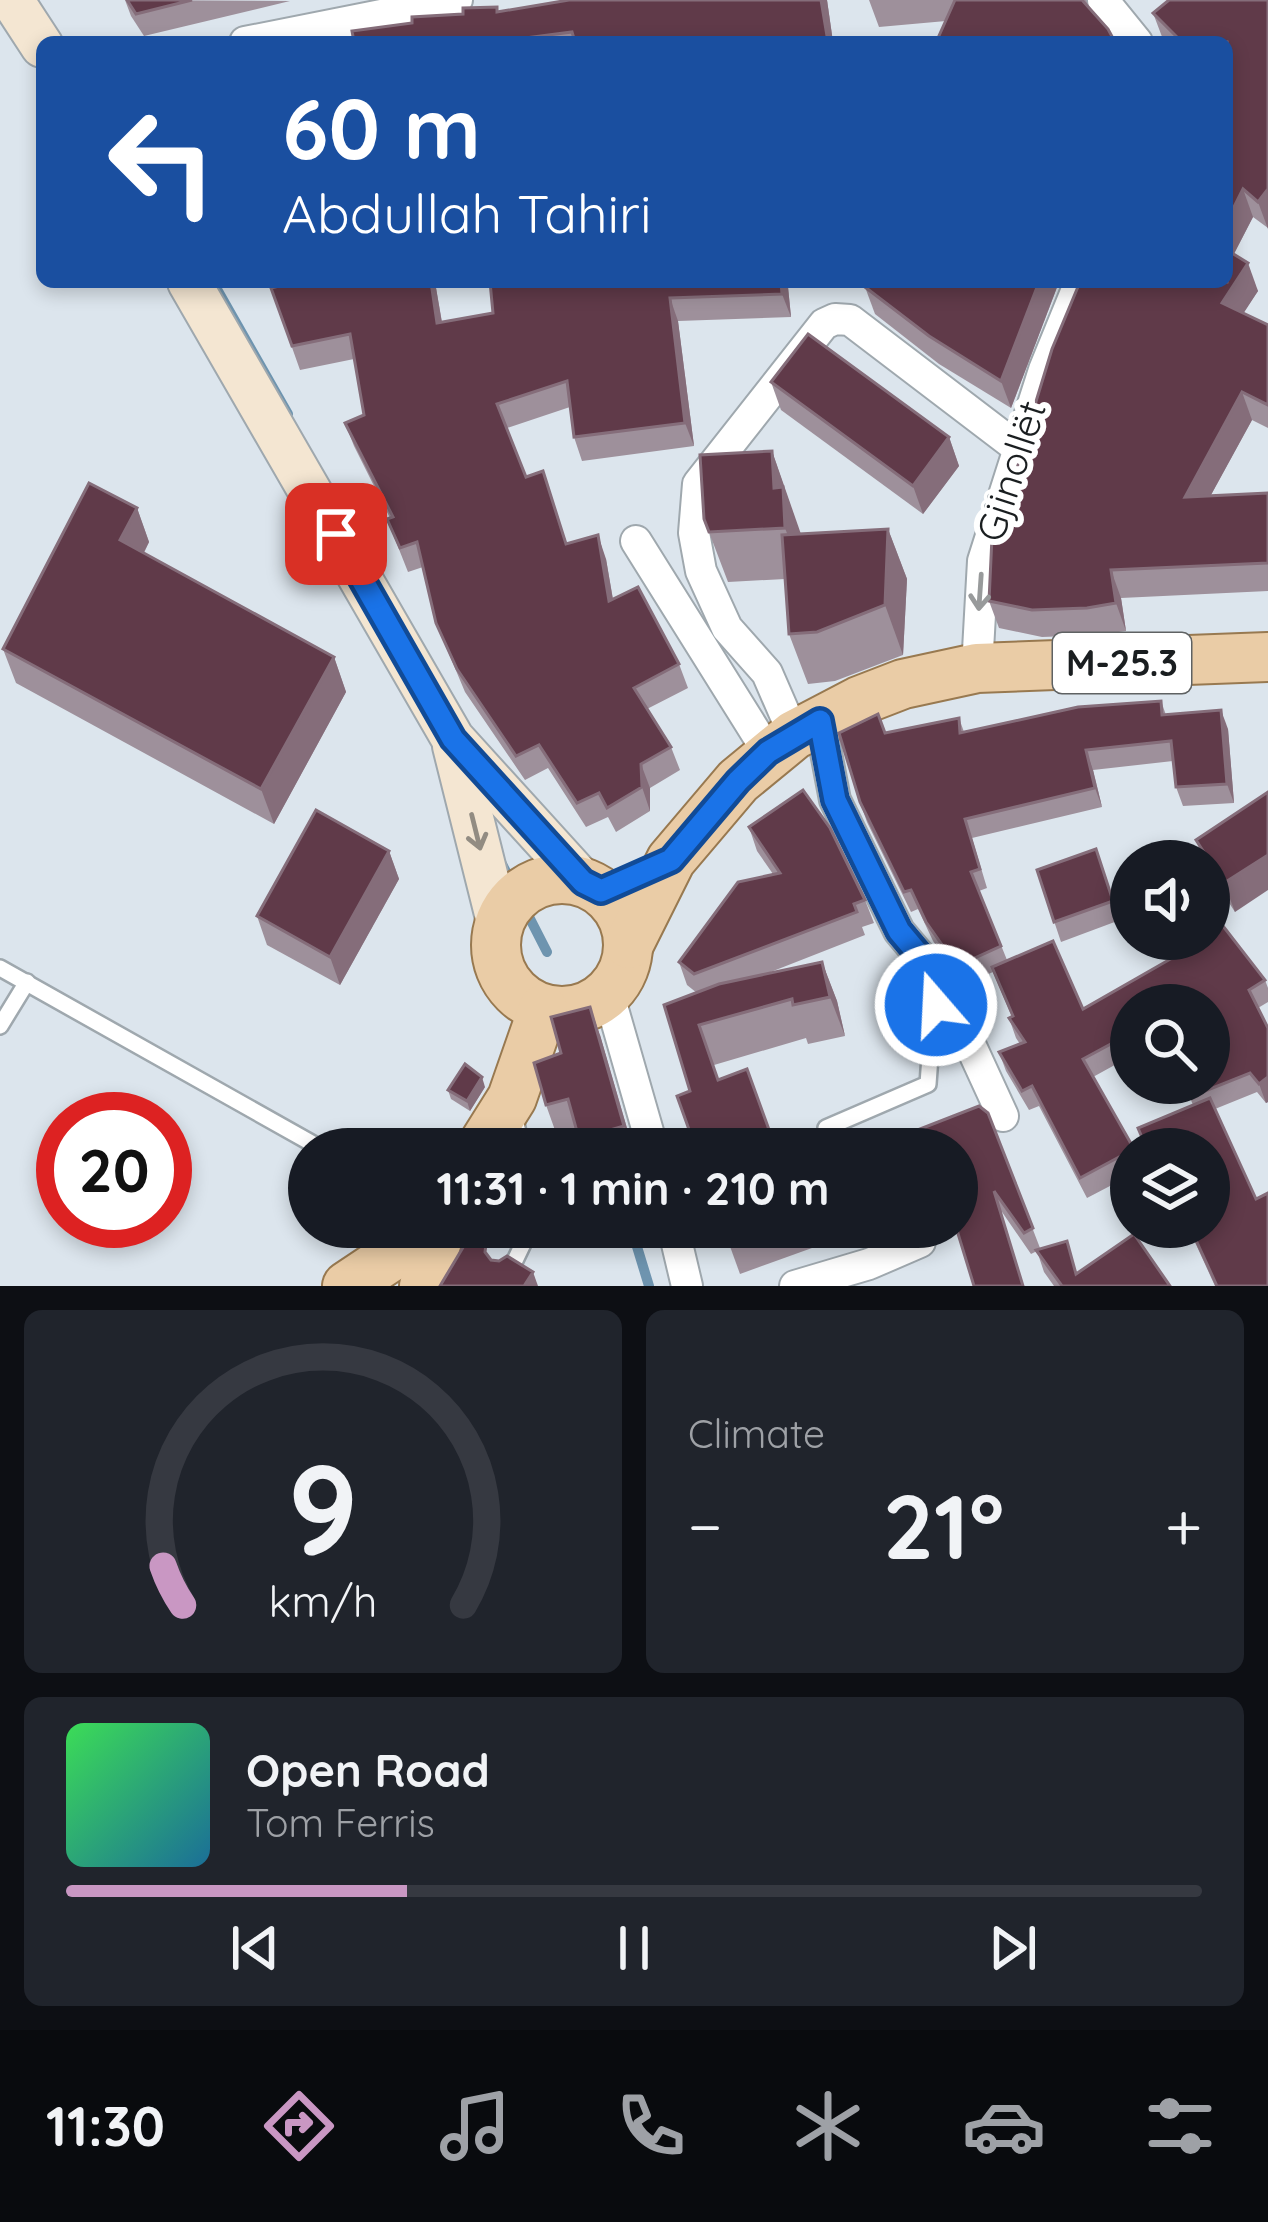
<!DOCTYPE html>
<html lang="en">
<head>
<meta charset="utf-8">
<style>
	:root { --surface:#171b24; --page:#20242c; --text:#f1f3f6; --muted:#9ea1a6; --line:#363941; --accent:#c997c3 }
	body { margin:0; font-family:Quicksand,sans-serif; background:var(--page); color:var(--text); height:100vh; display:flex; flex-direction:column; font-size:45px; white-space:nowrap }
	* { box-sizing:border-box; margin:0 }
	p { font-size:39px; color:var(--muted) }
	.icon { flex:none; width:66px; height:66px; fill:none; stroke:currentColor; stroke-width:2; stroke-linecap:round; stroke-linejoin:round }
	.map { position:relative; height:1286px; overflow:hidden }
	.side { display:flex; flex-direction:column; gap:24px; padding:24px; background:#0d0f14; flex:1 }
	.side>* { flex:none }
	.banner { position:absolute; left:36px; top:36px; width:1197px; height:252px; border-radius:18px; box-shadow:0 6px 18px #0003; background:#1a4fa0; color:#fff; overflow:hidden }
	.controls { position:absolute; left:1110px; top:840px; display:grid; gap:24px }
	.controls a { display:grid; place-items:center; width:120px; height:120px; border-radius:50%; background:var(--surface); box-shadow:0 6px 18px #0003; font-size:60px }
	.speed { position:absolute; left:36px; top:1092px; display:flex; gap:24px; font-size:60px; font-weight:700; text-align:center }
	.speed>* { display:grid; place-content:center; width:156px; height:156px; border-radius:50%; background:var(--surface); box-shadow:0 6px 18px #0003; line-height:1 }
	.speed .limit { border:18px solid #d22; background:#fff; color:#111 }
	.pin { position:absolute; display:grid; place-items:center; width:102px; height:102px; color:#fff; margin:-51px; border-radius:24px; box-shadow:0 6px 18px #0006 }
	.me { position:absolute; width:132px; margin:-66px; rotate:341deg; stroke-linejoin:round; filter:drop-shadow(0 0 9px #0008) }
	.turn { display:flex; align-items:center; gap:42px; height:252px; padding:0 48px; font-size:54px }
	.turn .icon { width:156px; height:156px; stroke-width:2.5 }
	.turn b { display:block; font-size:84px; line-height:102px }
	.big { font-size:90px; font-weight:800; line-height:1.1 }
	.side .widget { flex:1; display:flex; flex-direction:column; justify-content:center; gap:18px; min-width:0; padding:0 42px; border-radius:18px; background:var(--page) }
	.side .dial { align-items:center; gap:0 }
	.dial svg { height:312px; overflow:visible; fill:none; stroke:var(--line); stroke-width:7; stroke-linecap:round; text-anchor:middle }
	.dial text { fill:var(--text); stroke:none }
	.song { display:flex; align-items:center; gap:36px }
	.cover { width:144px; height:144px; border-radius:18px; background:linear-gradient(135deg,hsl(130 70% 55%),hsl(200 70% 35%)) }
	.played { height:12px; border-radius:6px; background:linear-gradient(90deg,var(--accent) 30%,var(--line) 30%) }
	.keys { display:flex; justify-content:space-around; direction:ltr }
	.heat { display:flex; justify-content:space-between; align-items:center; font-size:66px; direction:ltr }
	.side .tiles { flex:1; display:grid; gap:24px; grid-template-columns:1fr 1fr }
	.widget:last-child { grid-column:span 2 }
	.trip { position:absolute; left:288px; top:1128px; width:690px; height:120px; border-radius:60px; background:var(--surface); box-shadow:0 6px 18px #0003; font-weight:800; line-height:120px; text-align:center }
	.tab-bar { display:flex; height:192px; justify-content:space-around; align-items:center; background:#090b0e; color:var(--muted) }
	.tab-bar .icon { width:84px; height:84px }
	.tab-bar .on { color:var(--accent) }
	.tab-bar b { font-size:54px; color:var(--text) }
	.map>svg:first-child { display:block }
</style>
</head>
<body>
<div class="map">
<svg width="1268" height="1286" viewBox="0 0 1268 1286">
	<rect width="100%" height="100%" fill="#dce5ed"/>
	<g fill="none" stroke-linecap="round" stroke-linejoin="round">
		<g stroke="#6e94af" stroke-width="10">
			<path d="M214,284L288,414"/>
			<path d="M502,864L547,952"/>
			<path d="M631,1227L649,1286"/>
		</g>
		<g stroke="#9fa8ae" stroke-width="20">
			<g id="service">
				<path d="M0,968L322,1149"/>
				<path d="M0,1026L27,982"/>
				<path d="M515,1117L521,1149"/>
				<path d="M826,1128L928,1084L932,1029L939,990"/>
				<path d="M508,1275L531,1227"/>
			</g>
		</g>
		<g stroke="#9fa8ae" stroke-width="34">
			<g id="minor">
				<path d="M1103,0L1137,42"/>
				<path d="M245,42L457,0"/>
				<path d="M636,541L768,752"/>
				<path d="M977,668L983,561L1044,370L1080,282"/>
				<path d="M820,721L835,800L899,931L941,981L1003,1116"/>
				<path d="M794,735L767,673L727,628L701,571L694,533L698,484L824,324L835,319L850,320L1018,448"/>
				<path d="M608,992L653,1149"/>
				<path d="M673,1227L687,1286"/>
				<path d="M795,1286L869,1264L920,1242"/>
			</g>
		</g>
		<g stroke="#9fa8ae" stroke-width="46">
			<g id="secondary">
				<path d="M12,0L42,46"/>
				<path d="M189,282L453,739L583,882"/>
				<path d="M454,746L499,926"/>
			</g>
		</g>
		<g stroke="#987950" stroke-width="52">
			<g id="primary">
				<circle cx="562" cy="945" r="66"/>
				<path d="M629,944L671,860L738,781L794,735L859,701L903,684L977,668L1268,657"/>
				<path d="M480,1149L512,1098L543,1009"/>
				<path d="M347,1286L398,1252L422,1227"/>
				<path d="M424,1286L441,1227"/>
			</g>
		</g>
		<use href="#service" stroke="#fff" stroke-width="15"/>
		<use href="#minor" stroke="#fff" stroke-width="30"/>
		<use href="#secondary" stroke="#f4e6d2" stroke-width="42"/>
		<use href="#primary" stroke="#eacca6" stroke-width="48"/>
	</g>
	<g fill="#9e909b">
		<path d="M125,0L290,1L144,36L131,16Z"/>
		<path d="M569,0H827L833,42H354L499,11Z"/>
		<path d="M869,0H1086L1089,7L1115,42H940L938,38L946,21L879,27Z"/>
		<path d="M1268,0V228L1253,217L1234,254L1258,291L1243,313L1268,325V428L1252,420L1211,495L1268,493V591L1121,598L1126,631L1097,635L1042,637L999,628L989,601L1036,414L1034,408L1227,282V42H1164L1153,13Z"/>
		<path d="M295,282H435L442,322L493,313L490,282H852V286L788,287L791,317L678,321L694,446L582,461L574,437L570,407L507,428L526,477L543,471L567,544L606,559L613,599L679,664L688,688L647,709L671,747L680,770L650,788V811L616,832L608,817L586,827L548,768L525,780L465,692L436,623L423,567L408,572L387,519L390,518L354,446L345,423L364,415L354,359L300,370L271,288Z"/>
		<path d="M1059,282L1011,408L939,364L875,314L865,287Z"/>
		<path d="M771,382L949,437L959,466L923,514L781,410Z"/>
		<path d="M772,451L800,534L888,529L907,579L903,655L835,681L808,684L789,634L785,579L728,582L704,519Z"/>
		<path d="M137,508L149,542L144,553L334,657L346,692L274,824L16,683L3,649Z"/>
		<path d="M1161,701L1166,715L1228,729L1234,803L1183,806L1176,787L1173,761L1093,770L1102,807L972,838L987,888L979,891L1007,960L1083,1009L1173,958L1169,947L1265,980L1268,988V1002L1258,1008L1268,1028V1102L1266,1103L1257,1092L1215,1109L1268,1286H1215L1188,1227H1209L1193,1105L1184,1083L1209,1005H1131V1056L1093,1077L1131,1149V1175L1087,1198L1039,1106L1029,1110L1006,1071L999,1052L1020,1044L1016,1038L1009,1018L1012,1017L993,972L964,985L933,941L918,909L911,912L867,822L860,802L885,733L959,718L964,732Z"/>
		<path d="M1268,792L1235,912L1209,872V861H1204L1196,840Z"/>
		<path d="M749,827L865,900L874,923L862,927L865,935L763,975L822,962L837,1001L845,1036L808,1044L806,1038L714,1065L690,1091L697,993L687,985L679,962L773,874L757,851Z"/>
		<path d="M1096,849L1120,920L1061,942L1037,870Z"/>
		<path d="M389,851L399,879L340,985L267,945L257,916Z"/>
		<path d="M600,1035L633,1149H583L576,1128L556,1133L546,1105L561,1053Z"/>
		<path d="M485,1087L470,1111L451,1099L448,1090Z"/>
		<path d="M988,1113L1040,1248L1078,1273L1170,1286H1054L1044,1272L1037,1251L1031,1254L1002,1212L974,1286Z"/>
		<path d="M723,1227H805L812,1248L740,1274Z"/>
	</g>
	<g fill="#856d7a">
		<path d="M821,0H827L833,42H828Z"/>
		<path d="M1243,189L1253,217L1227,267V221Z"/>
		<path d="M1268,189V229L1258,202Z"/>
		<path d="M1248,263L1258,291L1232,331L1222,303Z"/>
		<path d="M431,282H435L446,347L437,323Z"/>
		<path d="M781,282H787L788,287L791,317L782,294Z"/>
		<path d="M1039,282H1059L1011,408L1001,381Z"/>
		<path d="M670,298L678,321L694,446L685,423Z"/>
		<path d="M1242,392L1252,420L1195,524L1185,497Z"/>
		<path d="M949,437L959,466L923,514L913,486Z"/>
		<path d="M772,451L802,537L804,578L785,528L774,488Z"/>
		<path d="M137,508L149,542L132,575L120,540Z"/>
		<path d="M888,529L907,579L903,655L885,605Z"/>
		<path d="M598,535L606,559L617,624L609,601Z"/>
		<path d="M1111,570L1121,598L1126,631L1116,603Z"/>
		<path d="M334,657L346,692L274,824L261,789Z"/>
		<path d="M1221,710L1228,729L1234,803L1227,784Z"/>
		<path d="M1086,750L1093,770L1102,807L1095,788Z"/>
		<path d="M641,764L650,788V811L642,787Z"/>
		<path d="M389,851L399,879L340,985L330,957Z"/>
		<path d="M1268,855V890L1235,912L1224,883Z"/>
		<path d="M822,962L837,1001L845,1036L830,997Z"/>
		<path d="M590,1007L600,1035L633,1149L624,1126Z"/>
		<path d="M482,1077L485,1087L470,1111L467,1101Z"/>
		<path d="M1268,1077V1102L1266,1103L1259,1084Z"/>
		<path d="M533,1272L538,1286H524Z"/>
	</g>
	<g fill="#603a49" stroke="#856d7a" stroke-width="3">
		<path d="M127,0H192L136,14Z"/>
		<path d="M569,0H821L828,42H575L572,32L494,42H354L352,31L412,23V17L463,14V8L497,7V12Z"/>
		<path d="M955,0H1082L1108,29L1115,42H945L938,38Z"/>
		<path d="M1169,0H1268V189L1258,202L1243,189L1227,221V42H1175L1177,37L1153,13Z"/>
		<path d="M1227,250L1248,263L1222,303L1268,325V405L1242,392L1185,497L1268,493V563L1111,570L1116,603L1087,608L1032,610L989,601L992,537L1038,410L1034,408L1052,349L1080,282H1227Z"/>
		<path d="M295,282H431L437,323L493,313L490,282H781L782,294L670,298L685,423L574,437L567,381L497,404L526,477L543,471L566,544L598,535L609,601L638,587L679,664L634,688L671,747L641,764L642,787L607,808L599,793L577,803L539,745L516,756L457,669L436,623L417,542L400,548L387,519L393,517L345,423L364,415L350,334L292,346L271,288Z"/>
		<path d="M868,282H1039L1001,381L929,336L865,287Z"/>
		<path d="M808,334L949,437L913,486L771,382Z"/>
		<path d="M772,451L774,488L783,487L785,528L709,532L704,519L700,455Z"/>
		<path d="M89,483L137,508L120,540L334,657L261,789L3,649Z"/>
		<path d="M888,529L885,605L817,632L789,634L782,535Z"/>
		<path d="M1161,701L1162,715L1221,710L1227,784L1176,787L1171,741L1086,750L1095,788L965,819L980,869L971,872L1001,946L957,966L926,922L911,890L904,892L860,802L839,733L878,714L885,733L959,718L960,733L1078,707Z"/>
		<path d="M803,790L830,828L865,900L854,904L857,912L694,974L679,962L738,882L780,873L749,827Z"/>
		<path d="M1268,792V855L1224,883L1196,840Z"/>
		<path d="M316,810L389,851L330,957L257,916Z"/>
		<path d="M1096,849L1113,901L1054,922L1037,870Z"/>
		<path d="M1216,917L1265,980L1249,990L1268,1028V1077L1259,1084L1250,1073L1190,1097L1185,1083H1209V1005H1131V1033L1083,1059L1134,1149L1080,1178L1032,1086L1022,1091L999,1052L1025,1042L1009,1018L1013,1016L992,967L1053,941L1083,1009L1174,957L1169,947L1182,939H1209V922Z"/>
		<path d="M822,962L830,997L793,1005L792,999L699,1025L718,1080L747,1069L776,1149H696L677,1096L690,1091L664,1005L719,984Z"/>
		<path d="M590,1007L624,1126L579,1139L568,1099L546,1105L534,1063L561,1053L551,1017Z"/>
		<path d="M465,1064L482,1077L467,1101L448,1090Z"/>
		<path d="M1210,1098L1256,1199L1268,1193V1286H1217L1190,1227H1209V1149H1147L1138,1128Z"/>
		<path d="M979,1106L988,1113L1033,1228L1024,1233L994,1191L1023,1286H974L956,1227L957,1149H880L879,1145Z"/>
		<path d="M723,1227H746L725,1234Z"/>
		<path d="M471,1234L486,1244L485,1252L491,1260L499,1261L507,1256L533,1272L524,1286H440Z"/>
		<path d="M1134,1234L1170,1286H1062L1036,1250L1067,1241L1076,1274Z"/>
	</g>
	<defs><path id="oneway-shaft" d="M-6 0H5M1.5-3L5.5 0L1.5 3" fill="none" stroke-width="1.6" stroke-linecap="round" stroke-linejoin="round" transform="scale(3)"/></defs>
	<use stroke="#989a9b" href="#oneway-shaft" transform="translate(980 592) rotate(94)"/>
	<use stroke="#928c82" href="#oneway-shaft" transform="translate(476 832) rotate(76)"/>
	<g fill="none" stroke-linecap="round" stroke-linejoin="round">
		<g stroke="#114b97" stroke-width="30">
			<path id="route" d="M336,534L453,739L583,882L601,891L671,860L738,781L768,752L820,721L835,800L899,931L941,981L936,1005"/>
		</g>
		<use href="#route" stroke="#1a73e8" stroke-width="21"/>
	</g>
	<g text-anchor="middle" stroke-width="12" stroke-linejoin="round" paint-order="stroke">
		<rect fill="#fff" stroke="#5f6263" stroke-width="3" x="1053" y="633" width="138" height="60" rx="9"/>
		<g font-size="36" font-weight="bold" fill="#1a1e20">
			<text x="1122" y="676">M-25.3</text>
		</g>
		<g font-size="39" fill="#1a1e20" stroke="#fff">
			<text transform="translate(1011 471) rotate(-72)" y="14">Gjinollët</text>
		</g>
	</g>
</svg>
<div class="controls">
<a><svg class="icon" aria-label="sound" viewBox="0 0 24 24"><path d="M4 9h4l5-4v14l-5-4H4zM17 9q2 3 0 6"/></svg></a>
<a><svg class="icon" aria-label="search" viewBox="0 0 24 24"><circle cx="10" cy="10" r="6"/><path d="M15 15l6 6"/></svg></a>
<a><svg class="icon" aria-label="layers" viewBox="0 0 24 24"><path d="M12 4l9 5-9 5-9-5zM3 14l9 5 9-5"/></svg></a>
</div>
<div class="speed"><div class="limit">20</div></div>
<div class="pin" style="left:336px;top:534px;background:#d93025"><svg class="icon" aria-label="arrive" viewBox="0 0 24 24"><path d="M6 21V4h12l-3 4 3 4H6"/></svg></div>
<svg class="me" style="left:936px;top:1005px" viewBox="-20 -20 40 40"><circle r="17" fill="#1a73e8" stroke="#fff" stroke-width="3"/><path d="M0-11L8 9 0 5-8 9z" fill="#fff"/></svg>
<div class="trip">11:31 · 1 min · 210 m</div>
<div class="banner">
<div class="turn"><svg class="icon" aria-label="left" viewBox="0 0 24 24"><path d="M17 20v-9H6M10 6l-5 5 5 5"/></svg><div><b>60 m</b>Abdullah Tahiri</div></div>
</div>
</div>
<section class="side">
<div class="tiles">
<div class="widget dial"><svg viewBox="0 0 100 80">
<path d="M14 69A42 42 0 1 1 86 69"/>
<path d="M14 69A42 42 0 0 1 9 59" stroke="#c997c3"/>
<text x="50" y="56" font-size="32" font-weight="700">9</text>
<text x="50" y="72" font-size="11">km/h</text>
</svg></div>
<div class="widget"><p>Climate</p>
<div class="heat"><a>−</a><b class="big">21°</b><a>+</a></div>
</div>
<div class="widget">
<div class="song"><i class="cover"></i><div><b>Open Road</b><p>Tom Ferris</p></div></div>
<div class="played"></div>
<div class="keys"><svg class="icon" aria-label="previous" viewBox="0 0 24 24"><path d="M18 5L8 12l10 7zM5 5v14"/></svg><svg class="icon" aria-label="pause" viewBox="0 0 24 24"><path d="M8 5v14M16 5v14"/></svg><svg class="icon" aria-label="next" viewBox="0 0 24 24"><path d="M6 5l10 7-10 7zM19 5v14"/></svg></div>
</div>
</div>
</section>
<nav class="tab-bar">
<b>11:30</b>
<svg class="icon on" aria-label="directions" viewBox="0 0 24 24"><path d="M12 3l9 9-9 9-9-9zM9 14v-3h6M13 9l2 2-2 2"/></svg>
<svg class="icon" aria-label="music" viewBox="0 0 24 24"><path d="M9 18V5l10-2v13"/><circle cx="6" cy="18" r="3"/><circle cx="16" cy="16" r="3"/></svg>
<svg class="icon" aria-label="phone" viewBox="0 0 24 24"><path d="M5 4h4l2 5-3 2q2 4 5 5l2-3 5 2v4C11 20 4 13 5 4z"/></svg>
<svg class="icon" aria-label="climate" viewBox="0 0 24 24"><path d="M12 3v18M4 7l16 10M4 17L20 7"/></svg>
<svg class="icon" aria-label="car" viewBox="0 0 24 24"><path d="M5 17H2v-5l4-1 3-4h7l3 4 3 1v5h-3M9 17h6M6 11h13"/><circle cx="7" cy="17" r="2"/><circle cx="17" cy="17" r="2"/></svg>
<svg class="icon" aria-label="filters" viewBox="0 0 24 24"><path d="M4 7h16M4 17h16"/><circle cx="9" cy="7" r="2"/><circle cx="15" cy="17" r="2"/></svg>
</nav>
</body>
</html>
